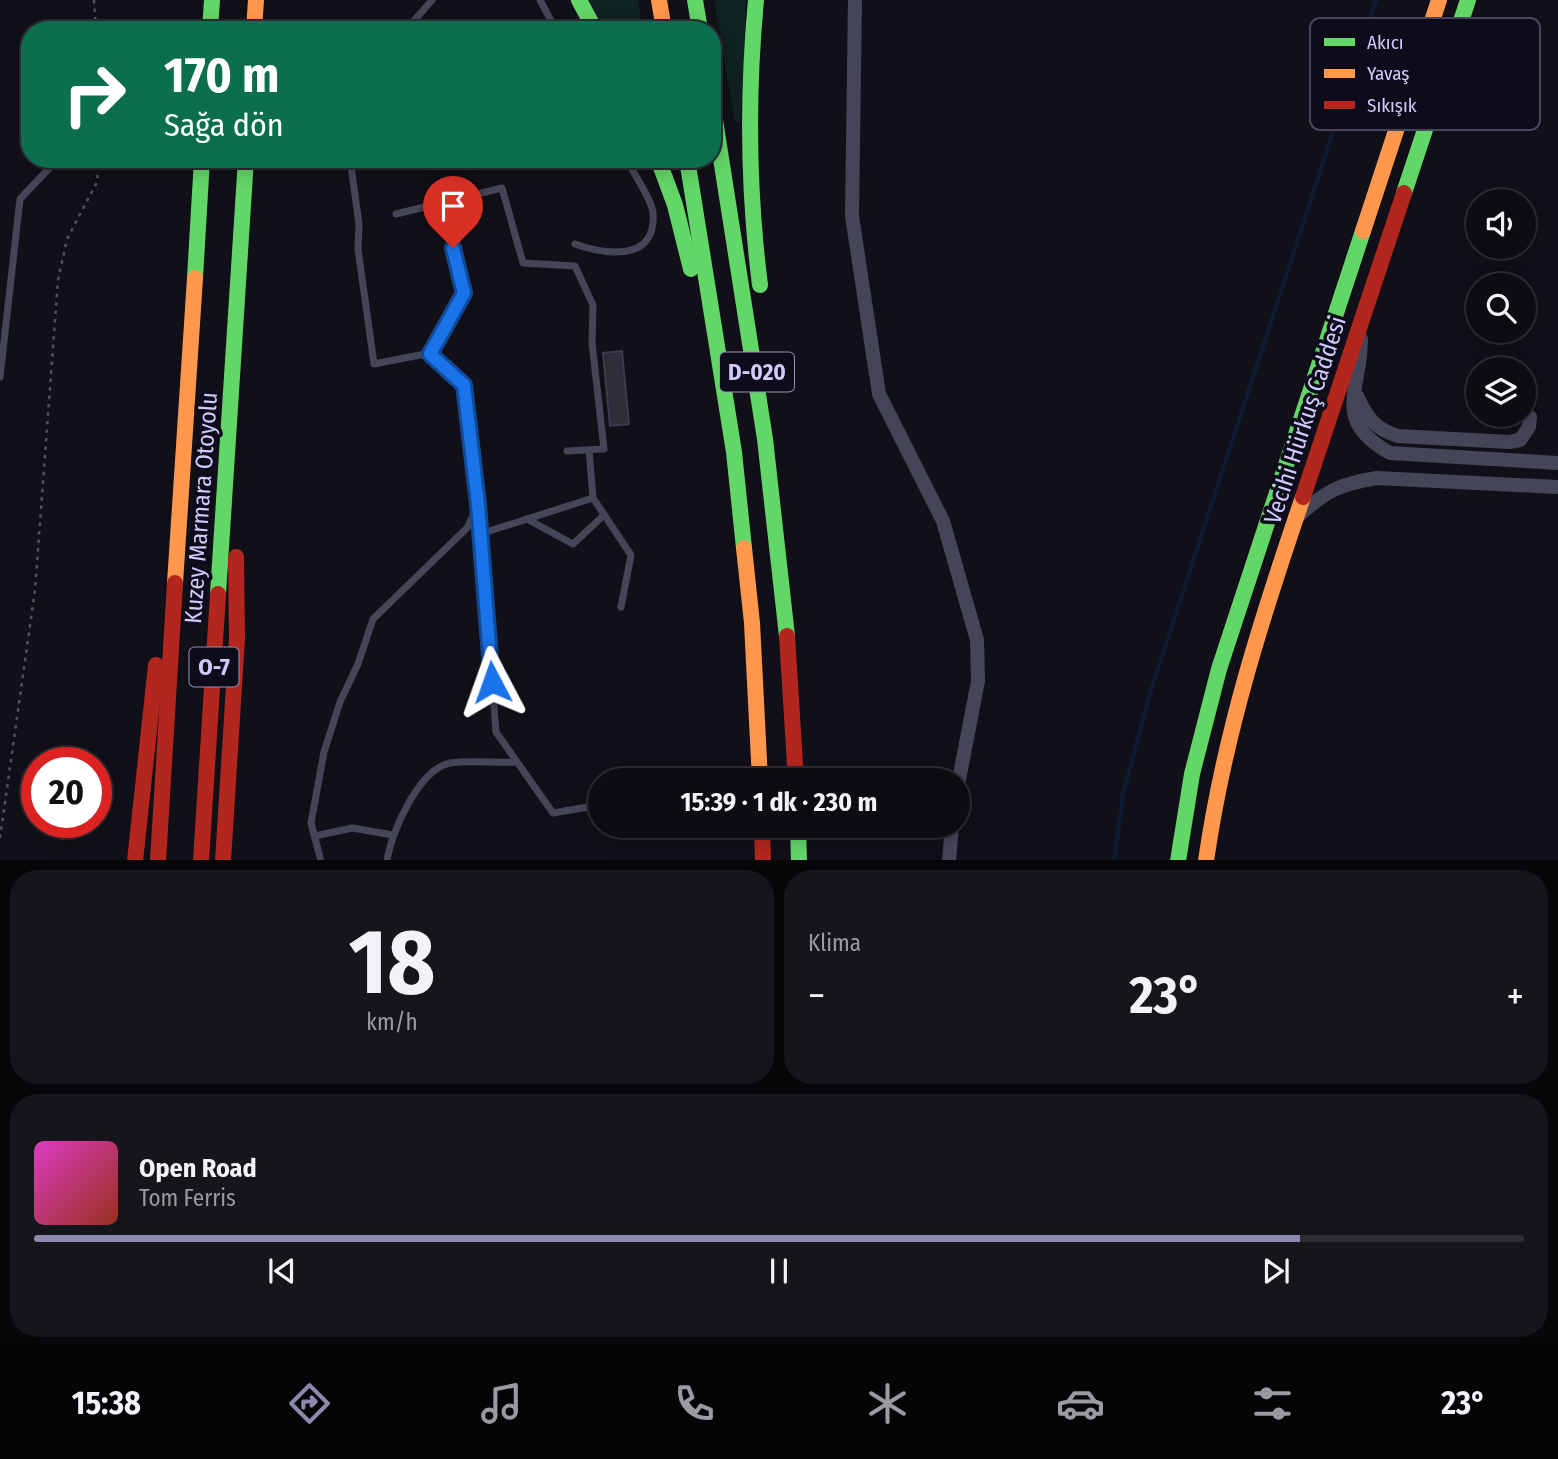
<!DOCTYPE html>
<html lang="tr">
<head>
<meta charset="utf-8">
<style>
	:root { --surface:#0d0c12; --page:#16151b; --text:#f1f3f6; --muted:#9a9b9f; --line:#2d2c32; --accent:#8c8aac }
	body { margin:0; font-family:"Fira Sans Condensed",sans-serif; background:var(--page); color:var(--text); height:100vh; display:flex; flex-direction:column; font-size:26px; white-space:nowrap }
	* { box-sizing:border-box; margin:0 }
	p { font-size:23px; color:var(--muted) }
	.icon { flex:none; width:38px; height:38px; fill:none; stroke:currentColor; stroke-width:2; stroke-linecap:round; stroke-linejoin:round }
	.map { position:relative; height:860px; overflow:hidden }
	.sheet { display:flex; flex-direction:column; gap:10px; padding:10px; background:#07070a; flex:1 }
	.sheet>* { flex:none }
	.banner { position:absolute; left:21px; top:21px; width:700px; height:147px; border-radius:28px; box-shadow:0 4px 18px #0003,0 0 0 2px var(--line); background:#0b6e4f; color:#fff; overflow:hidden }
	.controls { position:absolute; left:1466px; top:189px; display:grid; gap:14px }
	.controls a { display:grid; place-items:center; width:70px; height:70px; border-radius:50%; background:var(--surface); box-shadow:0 4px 18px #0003,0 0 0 2px var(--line); font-size:35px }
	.speed { position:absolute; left:21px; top:747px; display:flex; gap:14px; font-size:35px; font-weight:700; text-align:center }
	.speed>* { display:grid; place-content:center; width:91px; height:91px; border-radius:50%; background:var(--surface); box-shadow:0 4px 18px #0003,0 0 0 2px var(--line); line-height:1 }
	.speed .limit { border:10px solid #d22; background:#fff; color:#111 }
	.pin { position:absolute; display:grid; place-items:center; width:60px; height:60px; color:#fff; margin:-72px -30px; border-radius:50% 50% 50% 0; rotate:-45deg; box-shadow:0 0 7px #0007 }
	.pin .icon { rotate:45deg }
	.me { position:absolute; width:77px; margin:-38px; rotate:356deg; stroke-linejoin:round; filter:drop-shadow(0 0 5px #0008) }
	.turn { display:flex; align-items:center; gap:24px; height:147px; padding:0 28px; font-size:32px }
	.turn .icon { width:91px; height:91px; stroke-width:2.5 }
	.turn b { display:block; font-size:49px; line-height:60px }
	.big { font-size:52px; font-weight:700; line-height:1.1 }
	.sheet .tile { flex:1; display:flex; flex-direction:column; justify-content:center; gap:10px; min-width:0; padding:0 24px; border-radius:28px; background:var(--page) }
	.sheet .dial { align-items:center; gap:0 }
	.dial b { font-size:91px; line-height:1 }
	.song { display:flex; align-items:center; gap:21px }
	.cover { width:84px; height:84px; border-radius:10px; background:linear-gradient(135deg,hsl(310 70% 55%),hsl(10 70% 35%)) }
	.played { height:7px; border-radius:4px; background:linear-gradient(90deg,var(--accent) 85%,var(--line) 85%) }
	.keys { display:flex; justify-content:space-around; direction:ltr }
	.heat { display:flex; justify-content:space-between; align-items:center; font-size:38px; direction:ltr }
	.sheet .tiles { flex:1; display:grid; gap:10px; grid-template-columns:1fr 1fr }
	.tile:last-child { grid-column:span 2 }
	.trip { position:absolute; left:588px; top:768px; width:382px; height:70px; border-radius:35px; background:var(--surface); box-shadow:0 4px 18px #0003,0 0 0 2px var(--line); font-weight:700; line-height:70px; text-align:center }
	.menu { display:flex; height:112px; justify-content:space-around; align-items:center; background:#050507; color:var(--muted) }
	.menu .icon { width:49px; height:49px }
	.menu .active { color:var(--accent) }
	.menu b { font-size:32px; color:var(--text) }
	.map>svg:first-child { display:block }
</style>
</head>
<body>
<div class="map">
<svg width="1558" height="861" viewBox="0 0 1558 861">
	<rect width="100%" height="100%" fill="#111018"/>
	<g fill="#102122">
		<path d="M586,0H638L643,30H604Z"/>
		<path d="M714,0H746L741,121L735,122Z"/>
	</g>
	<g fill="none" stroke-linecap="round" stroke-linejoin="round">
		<path stroke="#0c1b31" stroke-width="4.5" d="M1114,861L1123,794L1151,690L1376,0"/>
	</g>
	<path fill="#2f2d3a" stroke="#3c3a4c" stroke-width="2" d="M622,351L629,424L610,426L603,353Z"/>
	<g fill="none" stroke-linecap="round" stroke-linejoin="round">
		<g stroke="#47555f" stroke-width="2.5" stroke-dasharray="3.5 5" stroke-linecap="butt">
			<path d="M94,0L96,30"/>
			<path d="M0,838L35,590L58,280L67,239L97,182L99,159"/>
		</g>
		<g stroke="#454558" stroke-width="7">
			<path d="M540,0L556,30"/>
			<path d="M406,30L432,0"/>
			<path d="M350,159L359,224L358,249L374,364L430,353L464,385L478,504L496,732L553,813L600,805"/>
			<path d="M396,214L502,188L523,263L575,266L593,305L592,343L604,449L567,451"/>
			<path d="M575,244C606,255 657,262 653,213C652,200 633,172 626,159"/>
			<path d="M430,353L464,293L442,204"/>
			<path d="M0,377L20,199L58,159"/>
			<path d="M589,450L593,498L631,555L621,607"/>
			<path d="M527,519L573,544L604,515"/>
			<path d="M480,534L593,498"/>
			<path d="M315,836L352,828L393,835"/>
			<path d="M321,861L311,823L324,752L340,702L358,664L373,619L467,528L478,505"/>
			<path d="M387,861C391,832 419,769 450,763C471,760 495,763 516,762"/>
		</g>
		<g stroke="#454558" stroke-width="14">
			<path d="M855,0L852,216L879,394L943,521L977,640L978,681L957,790"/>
			<path d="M1361,339C1361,391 1331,420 1390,453L1558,463"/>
			<path d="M1357,396C1367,418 1375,429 1398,436L1509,442L1520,440L1529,427L1530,417"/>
			<path d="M1297,517C1326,491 1339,484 1377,478L1558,487"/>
			<path d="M949,861L952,826"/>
		</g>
		<g stroke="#63d668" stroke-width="16">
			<path d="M579,0L595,30"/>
			<path d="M695,0L700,30"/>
			<path d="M756,0C747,96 748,190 760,285"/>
			<path d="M210,30L212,0"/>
			<path d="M712,101L765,439L787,636"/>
			<path d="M658,159L675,205L691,269"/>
			<path d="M687,159L734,452L744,548"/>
			<path d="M1404,193L1468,0"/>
			<path d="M195,278L202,159"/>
			<path d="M218,594L246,159"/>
			<path d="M798,826L799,861"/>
			<path d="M1178,861L1192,774L1219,669L1363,231"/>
		</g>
		<g stroke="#ff974d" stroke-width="16">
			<path d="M659,0L664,30"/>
			<path d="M254,30L256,0"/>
			<path d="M1363,231L1439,0"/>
			<path d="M744,548L752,623L760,780"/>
			<path d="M175,583L195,278"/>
			<path d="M1206,861C1224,735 1262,617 1303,497"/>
		</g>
		<g stroke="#b3261e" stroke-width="16">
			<path d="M1303,497L1404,193"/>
			<path d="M787,636L796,780"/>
			<path d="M762,826L763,861"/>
			<path d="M135,861L156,665"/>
			<path d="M158,861L175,583"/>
			<path d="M201,861L218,594"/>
			<path d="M223,861L237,639L236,557"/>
		</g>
	</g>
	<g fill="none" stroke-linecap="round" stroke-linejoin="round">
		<g stroke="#114b97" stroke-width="18">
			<path id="route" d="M453,248L464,293L430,354L464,385L478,504L492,682"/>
		</g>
		<use href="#route" stroke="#1a73e8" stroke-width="12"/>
	</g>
	<g text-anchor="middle" stroke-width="7" stroke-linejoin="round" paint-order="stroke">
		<g fill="#0e0c1b" stroke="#9492b8" stroke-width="2">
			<rect x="720" y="352.5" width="74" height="39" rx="5"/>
			<rect x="189.5" y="647.5" width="49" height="39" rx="5"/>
		</g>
		<g font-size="23" font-weight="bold" fill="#cecbfb">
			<text x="757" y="380">D-020</text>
			<text x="214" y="675">O-7</text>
		</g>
		<g font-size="24" fill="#cecbfb" stroke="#0e0c1b">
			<text transform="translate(1305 420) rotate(-72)" y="8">Vecihi Hürkuş Caddesi</text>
			<text transform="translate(201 508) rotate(-86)" y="8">Kuzey Marmara Otoyolu</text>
		</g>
	</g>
	<rect x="1310" y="18" width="230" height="112" rx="10" fill="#0e0c1b" stroke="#48455e" stroke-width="2"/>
	<rect x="1324" y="38" width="31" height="8" fill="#63d668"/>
	<rect x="1324" y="69" width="31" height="9" fill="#ff974d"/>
	<rect x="1324" y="101" width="31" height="8" fill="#b3261e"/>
	<g font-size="19" fill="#cecbfb">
		<text x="1367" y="49">Akıcı</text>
		<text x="1367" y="80">Yavaş</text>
		<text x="1367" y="112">Sıkışık</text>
	</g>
</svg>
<div class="controls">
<a><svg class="icon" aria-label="sound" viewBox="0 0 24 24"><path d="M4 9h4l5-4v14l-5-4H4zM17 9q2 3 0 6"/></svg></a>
<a><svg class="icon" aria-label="search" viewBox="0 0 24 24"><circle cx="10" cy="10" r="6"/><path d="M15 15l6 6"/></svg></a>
<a><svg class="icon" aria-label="layers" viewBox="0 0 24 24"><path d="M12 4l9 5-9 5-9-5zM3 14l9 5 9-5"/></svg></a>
</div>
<div class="speed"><div class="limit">20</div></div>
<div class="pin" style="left:453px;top:248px;background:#d93025"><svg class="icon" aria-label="arrive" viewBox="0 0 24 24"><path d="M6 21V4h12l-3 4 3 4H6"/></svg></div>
<svg class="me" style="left:492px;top:682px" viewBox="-20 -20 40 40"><path d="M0-17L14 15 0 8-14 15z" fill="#1a73e8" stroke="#fff" stroke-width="4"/></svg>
<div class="trip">15:39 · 1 dk · 230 m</div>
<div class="banner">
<div class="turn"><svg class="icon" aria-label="right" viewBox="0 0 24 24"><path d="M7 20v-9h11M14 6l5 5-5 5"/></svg><div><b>170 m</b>Sağa dön</div></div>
</div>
</div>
<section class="sheet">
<div class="tiles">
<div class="tile dial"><b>18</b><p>km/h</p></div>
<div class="tile"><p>Klima</p>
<div class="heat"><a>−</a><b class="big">23°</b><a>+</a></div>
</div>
<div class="tile">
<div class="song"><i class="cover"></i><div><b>Open Road</b><p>Tom Ferris</p></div></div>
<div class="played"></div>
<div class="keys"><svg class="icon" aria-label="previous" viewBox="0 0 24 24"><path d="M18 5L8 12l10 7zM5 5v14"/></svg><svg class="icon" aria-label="pause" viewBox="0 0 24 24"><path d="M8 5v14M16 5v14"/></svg><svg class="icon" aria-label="next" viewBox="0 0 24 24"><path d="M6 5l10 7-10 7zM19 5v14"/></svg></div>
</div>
</div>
</section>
<nav class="menu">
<b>15:38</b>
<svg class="icon active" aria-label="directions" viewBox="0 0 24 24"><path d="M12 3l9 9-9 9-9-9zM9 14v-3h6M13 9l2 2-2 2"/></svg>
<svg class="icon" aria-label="music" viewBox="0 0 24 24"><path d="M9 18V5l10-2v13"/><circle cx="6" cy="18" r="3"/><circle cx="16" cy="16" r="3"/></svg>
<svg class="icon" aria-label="phone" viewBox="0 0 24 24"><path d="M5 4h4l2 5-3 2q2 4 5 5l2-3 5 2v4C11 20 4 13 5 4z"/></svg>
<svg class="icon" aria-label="climate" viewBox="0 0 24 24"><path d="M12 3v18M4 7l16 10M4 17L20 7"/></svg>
<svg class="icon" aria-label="car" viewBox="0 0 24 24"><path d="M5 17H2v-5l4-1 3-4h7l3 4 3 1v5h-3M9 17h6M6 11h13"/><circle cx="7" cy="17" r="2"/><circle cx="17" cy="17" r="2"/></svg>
<svg class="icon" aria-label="filters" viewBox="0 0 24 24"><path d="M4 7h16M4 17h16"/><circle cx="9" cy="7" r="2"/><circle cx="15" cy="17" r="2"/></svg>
<b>23°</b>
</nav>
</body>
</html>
